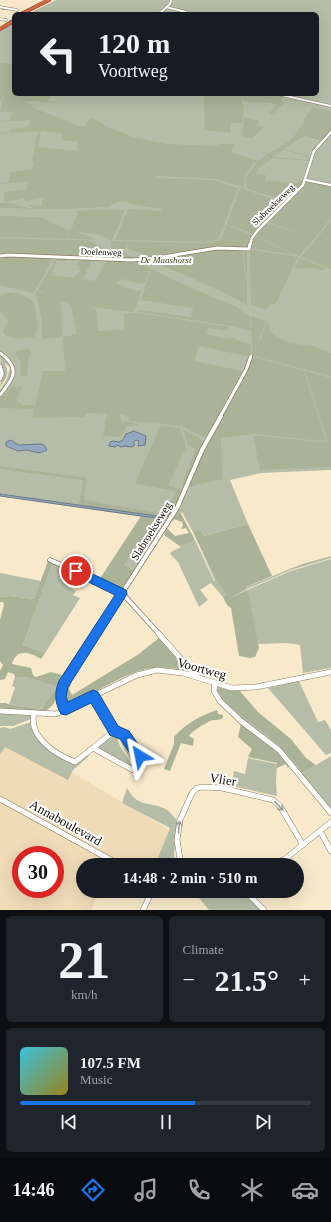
<!DOCTYPE html>
<html lang="en">
<head>
<meta charset="utf-8">
<style>
	:root { --surface:#171b24; --page:#20242c; --text:#f1f3f6; --muted:#9ea1a6; --line:#363941; --accent:#1a73e8 }
	body { margin:0; font-family:Georgia,serif; background:var(--page); color:var(--text); height:100vh; display:flex; flex-direction:column; font-size:15px; white-space:nowrap }
	* { box-sizing:border-box; margin:0 }
	p { font-size:13px; color:var(--muted) }
	.icon { flex:none; width:22px; height:22px; fill:none; stroke:currentColor; stroke-width:2; stroke-linecap:round; stroke-linejoin:round }
	.map { position:relative; height:910px; overflow:hidden }
	.sheet { display:flex; flex-direction:column; gap:6px; padding:6px; background:#0d0f14; flex:1 }
	.sheet>* { flex:none }
	.guide { position:absolute; left:12px; top:12px; width:307px; height:84px; border-radius:6px; box-shadow:0 4px 16px #0002; background:#171b24; color:var(--text); overflow:hidden }
	.speed { position:absolute; left:12px; top:846px; display:flex; gap:8px; font-size:20px; font-weight:700; text-align:center }
	.speed>* { display:grid; place-content:center; width:52px; height:52px; border-radius:50%; background:var(--surface); box-shadow:0 4px 16px #0002; line-height:1 }
	.speed .limit { border:6px solid #d22; background:#fff; color:#111 }
	.pin { position:absolute; display:grid; place-items:center; width:34px; height:34px; color:#fff; margin:-17px; border:2px solid #fff; border-radius:50%; box-shadow:0 1px 4px #0007 }
	.me { position:absolute; width:44px; margin:-22px; rotate:325deg; stroke-linejoin:round; filter:drop-shadow(0 0 3px #0008) }
	.turn { display:flex; align-items:center; gap:14px; height:84px; padding:0 20px; font-size:18px }
	.turn .icon { width:52px; height:52px; stroke-width:2.5 }
	.turn b { display:block; font-size:28px; line-height:34px }
	.big { font-size:30px; font-weight:700; line-height:1.1 }
	.sheet .card { flex:1; display:flex; flex-direction:column; justify-content:center; gap:6px; min-width:0; padding:0 14px; border-radius:6px; background:var(--page) }
	.sheet .dial { align-items:center; gap:0 }
	.dial b { font-size:52px; line-height:1 }
	.song { display:flex; align-items:center; gap:12px }
	.cover { width:48px; height:48px; border-radius:6px; background:linear-gradient(135deg,hsl(190 70% 55%),hsl(50 70% 35%)) }
	.played { height:4px; border-radius:2px; background:linear-gradient(90deg,var(--accent) 60%,var(--line) 60%) }
	.keys { display:flex; justify-content:space-around; direction:ltr }
	.heat { display:flex; justify-content:space-between; align-items:center; font-size:22px; direction:ltr }
	.sheet .tiles { flex:1; display:grid; gap:6px; grid-template-columns:1fr 1fr }
	.card:last-child { grid-column:span 2 }
	.trip { position:absolute; left:76px; top:858px; width:228px; height:40px; border-radius:20px; background:var(--surface); box-shadow:0 4px 16px #0002; font-weight:700; line-height:40px; text-align:center }
	.tab-bar { display:flex; height:64px; justify-content:space-around; align-items:center; background:#090b0e; color:var(--muted) }
	.tab-bar .icon { width:28px; height:28px }
	.tab-bar .active { color:var(--accent) }
	.tab-bar b { font-size:18px; color:var(--text) }
	.map>svg:first-child { display:block }
</style>
</head>
<body>
<div class="map">
<svg width="331" height="910" viewBox="0 0 331 910">
	<rect width="100%" height="100%" fill="#f9e9cb"/>
	<path fill="#f0dbb7" fill-rule="evenodd" d="M0,730L171,831L156,865H83V891H100L91,910H0ZM21,855H55V889H21Z"/>
	<g fill="#b5bda8">
		<path d="M56,0H331V470L261,473L230,480L248,524L204,536L193,532L182,512L173,521L169,519L122,591L99,580L134,570L124,565L156,519L0,496L129,514L0,494V390L7,379L10,367L4,363C11,372 6,379 0,387C0,381 4,379 4,373C5,368 0,365 0,360L2,361L0,359V31L12,23H14V94H317V14H28Z"/>
		<path d="M196,538L217,582L226,595L223,597L211,583L200,590L208,600L199,607L178,562L170,554L171,552L195,540L214,581H215Z"/>
		<path d="M331,556V558L291,570L247,589L246,587L302,564Z"/>
		<path d="M331,559V668L303,673L300,645L287,643L258,644L247,590L291,571Z"/>
		<path d="M52,565L75,574L66,586L76,591L73,595L80,598L45,653L23,645Z"/>
		<path d="M0,573L41,581L34,599L11,596L0,597Z"/>
		<path d="M15,677H25L57,687L43,709L9,705L15,687L12,686Z"/>
		<path d="M299,681L318,722L325,720L331,730V753L326,755L268,688Z"/>
		<path d="M219,686L265,688L240,691L221,688L275,741L303,773L331,756V812L296,770L220,699L216,693L217,687Z"/>
		<path d="M0,712L30,714L31,719L13,726H0Z"/>
		<path d="M31,722C31,739 58,755 71,763L74,764L88,754L89,756L73,770L68,780L5,747L0,755V728L4,727L10,729Z"/>
		<path d="M114,734H117C118,750 128,753 132,767L99,750V744Z"/>
		<path d="M120,734L123,735L137,753L134,766C129,754 120,748 120,734Z"/>
		<path d="M248,758L277,764L276,782L277,796L232,786L234,771L245,774Z"/>
		<path d="M127,788C138,809 150,800 167,810C171,812 174,818 178,821L174,855L176,865H155L170,828L122,803Z"/>
		<path d="M193,891H243L264,910H209Z"/>
	</g>
	<g fill="#aab397" fill-rule="evenodd">
		<path d="M0,63L14,64V94H53L47,101L69,105L37,101L22,102L31,104L32,107L36,109L70,122C73,125 81,127 85,126L89,119L92,118L112,129L125,133L129,136L166,144L215,146L220,144H235L231,152L258,161L265,156L268,157L266,155C275,149 289,144 295,135C298,130 301,126 305,122L303,120L313,108L331,111V131L322,141L304,136L284,149L310,156L305,158L306,156L284,150L273,157L307,160L310,157L309,161L273,158L260,167L256,174L266,175L265,179L266,181L297,183L300,180H305L287,201L248,189C242,174 252,171 257,163L254,162C251,170 240,175 245,188L216,179L160,176L152,178L215,180L238,188L219,237L216,240L204,242L115,240L128,209L160,211L163,209L130,204L132,197L130,204C122,200 116,201 109,207L59,209L0,208V203C14,201 19,208 33,208L32,207L27,205L42,206V201L47,197L26,201L24,199L60,193L4,202V192L27,189L28,181L0,184V183L8,182L11,172L32,169L34,162L32,161L38,131L0,134V133L8,132L11,129L29,127L30,120L0,122V121L10,120L12,112H0L4,93L0,103ZM41,131L60,133L62,134L61,140L78,142L77,151L38,147Z"/>
		<path d="M210,94H240C245,103 243,114 242,123H231V133L205,130L204,96H210Z"/>
		<path d="M242,94H275L284,96L281,101L285,102L271,115L268,114L277,105L271,103L244,101Z"/>
		<path d="M244,117L260,121L256,125L264,127L252,138L242,136Z"/>
		<path d="M308,181L331,186V218L313,240L269,222L298,193Z"/>
		<path d="M240,188L285,203L254,234L227,224Z"/>
		<path d="M94,210H125L112,240H109L101,235L80,232H76L98,240L67,238L78,214L76,211Z"/>
		<path d="M0,216L41,217L70,231L66,239L0,237Z"/>
		<path d="M331,221V269L301,257Z"/>
		<path d="M268,223L313,240L299,256L297,255L255,236Z"/>
		<path d="M226,225L251,235L252,236L249,247L220,248L152,258L127,248L129,243L122,251L135,259H112L111,241L212,243L221,239Z"/>
		<path d="M254,237H256L295,255L252,248L250,245Z"/>
		<path d="M0,238L69,240V244L70,240H87L110,251V259L0,256Z"/>
		<path d="M218,249L244,250L243,252L245,279L244,291L246,279L244,252V250H247V305L219,290L159,264L157,261L158,259Z"/>
		<path d="M251,250L298,257L276,303L270,305L266,310L251,305L250,252Z"/>
		<path d="M6,255L54,258L33,293L36,294V291L96,309L98,331L124,330V313H139L229,327L228,331L209,328L206,334L228,339L233,337L236,340L251,344V357L199,346L194,361L242,371L206,438L182,426L132,421L128,420L129,417L121,414L119,419L122,421L121,424L126,421L139,425L126,426L122,435L117,437L103,436L107,414L86,413L84,417L32,418L34,409L0,408V400L13,385L17,388L22,386L17,398L18,402L23,405H35L43,371H65L63,337L77,334L71,305L61,301L62,337L42,339V322L36,294L0,285V258Z"/>
		<path d="M56,258H67L65,261L57,260L51,275L74,278L80,270L78,269L80,266L76,265C80,259 85,259 92,259L83,279L95,281L107,260L136,261L151,269L145,283L139,284L122,279L115,283L136,291L142,290L134,312L91,307L50,296L38,290Z"/>
		<path d="M300,258L326,268L323,270L306,268L294,269Z"/>
		<path d="M152,269C180,283 207,295 235,306C240,309 245,315 250,316L251,331L231,326L138,312L139,310L191,317L193,308L140,300L145,289H146L144,288Z"/>
		<path d="M6,293H19L34,302L38,328L34,337C22,338 13,341 3,333L4,328L9,322L0,311V296Z"/>
		<path d="M251,316L267,321L260,335L258,346L267,322L273,334L288,343L313,346L331,353V376L259,357L331,377L261,358L252,354Z"/>
		<path d="M23,349H29L31,355L29,357L27,375L24,377L20,375C22,362 22,362 14,352Z"/>
		<path d="M254,357L304,371L326,440L321,441L255,434L222,438L221,439L222,479L195,485L192,487L189,485L204,448L247,371L251,358Z"/>
		<path d="M305,371L331,378V467L260,470L253,435L321,442L327,440Z"/>
		<path d="M160,426L180,428L186,447L168,486L184,490L176,507L172,506L163,517L79,505L83,480L0,469V466L87,478L84,500L163,514L177,491L135,484Z"/>
		<path d="M183,429L205,442L185,488L182,485L196,449L188,446Z"/>
		<path d="M180,512L195,540L181,547L164,535L167,528L175,536L189,533L186,528L181,529L183,525L182,522L174,519Z"/>
		<path d="M141,516L157,519L124,565L134,570L120,590L99,580Z"/>
		<path d="M248,524L272,576L246,587L247,589L230,598L247,590L248,592L259,648L255,657L250,658L239,656L231,608L227,605L223,597L226,595L217,582L193,532L201,531L204,536Z"/>
		<path d="M48,561L79,573L77,577L74,576L75,574L52,565L23,645L45,653L41,659C31,653 17,647 12,664L31,668L33,675L36,677L51,672L62,675C62,680 60,681 59,685C59,696 55,706 44,712L0,708V703H6L10,705L42,709L57,687L25,677H15L14,674L8,672L5,679L0,680V671L3,665L0,661V620L4,605L3,602H0V597L11,596L34,599Z"/>
		<path d="M160,637L191,672C147,661 131,673 93,693C85,697 77,702 68,705C63,695 61,691 68,682L71,684L69,689L72,695L139,654Z"/>
		<path d="M221,688L240,691L258,712L291,739L306,758L316,765L303,773C293,762 284,750 273,740C255,724 231,712 217,690Z"/>
		<path d="M217,710L218,714L223,715V718C218,721 215,719 210,721C204,724 192,731 189,736L194,739L193,746L181,743L170,771L164,769L174,744V737C186,723 200,716 217,710Z"/>
		<path d="M241,723L277,751L290,766L288,768L286,764L277,768V763L248,757L252,749L238,737Z"/>
	</g>
	<g fill="#92a8be" stroke="#6b7986">
		<path d="M134,431L146,436L145,445L138,446L139,441L136,440L134,442V446L131,447L126,446L120,447L118,445L115,447L109,446L110,442L113,441L119,442L123,440L126,434Z"/>
		<path d="M11,440L18,445L41,444L44,445L47,450L39,453L26,450L18,451L6,446V442Z"/>
		<path d="M0,494L164,517L173,507H174L167,517L163,519L0,496Z"/>
	</g>
	<g fill="none" stroke-linecap="round" stroke-linejoin="round">
		<g stroke="#6b7986" stroke-width="1">
			<path d="M2,9H8"/>
			<path d="M12,64L14,62"/>
		</g>
		<g stroke="#8b7c61" stroke-width="3">
			<g id="minor-far4">
				<path d="M0,7L17,10"/>
				<path d="M166,7L186,12"/>
				<path d="M38,13L40,14"/>
				<path d="M159,14L170,4L171,0"/>
				<path d="M0,19L6,20"/>
				<path d="M277,94L331,106"/>
			</g>
		</g>
		<g stroke="#8b7c61" stroke-width="3.5">
			<g id="minor-far3">
				<path d="M306,180L331,185"/>
				<path d="M250,245L252,238L258,230L303,185L314,151L331,132"/>
			</g>
		</g>
		<g stroke="#8b7c61" stroke-width="4.5">
			<g id="minor-far2">
				<path d="M0,256L8,255L131,260L150,259L217,248L249,249L250,244"/>
				<path d="M0,353C21,368 14,378 0,395"/>
				<path d="M220,417L246,370L251,356"/>
			</g>
		</g>
		<g stroke="#8b7c61" stroke-width="5.5">
			<g id="minor-far1">
				<path d="M50,560L90,577L122,594"/>
				<path d="M122,593L160,635"/>
				<path d="M95,635L177,508L202,450L221,416"/>
			</g>
		</g>
		<g stroke="#8b7c61" stroke-width="6">
			<g id="minor">
				<path d="M159,634L197,677"/>
				<path d="M215,683L214,691L220,701L241,721L279,750L331,813"/>
				<path d="M93,696L114,731"/>
				<path d="M65,709L60,697L63,685L96,634"/>
				<path d="M0,711L56,714L137,675L157,670L183,673L232,688L256,687L331,672"/>
				<path d="M34,713C28,737 55,754 75,762L93,748"/>
				<path d="M114,731L125,735L139,754L133,770L93,748Z"/>
				<path d="M0,799L120,865"/>
				<path d="M320,831L331,851"/>
				<path d="M181,865L177,840L180,820L192,793L197,788L203,787L222,788L273,800L280,806L303,845"/>
				<path d="M273,865L285,859L331,822"/>
				<path d="M245,891L264,910"/>
				<path d="M143,910L152,891"/>
			</g>
		</g>
		<g stroke="#8b7c61" stroke-width="5">
			<path id="tertiary" d="M0,366L2,374L0,379"/>
		</g>
		<g stroke="#90472e" stroke-width="4">
			<g id="motorway">
				<path d="M21,14L49,0"/>
				<path d="M0,29L10,23"/>
			</g>
		</g>
		<use href="#minor-far4" stroke="#fff" stroke-width="2"/>
		<use href="#minor-far3" stroke="#fff" stroke-width="2.5"/>
		<use href="#minor-far2" stroke="#fff" stroke-width="3"/>
		<use href="#minor-far1" stroke="#fff" stroke-width="4"/>
		<use href="#minor" stroke="#fff" stroke-width="5"/>
		<use href="#tertiary" stroke="#fff" stroke-width="3.5"/>
		<use href="#motorway" stroke="#d46745" stroke-width="3"/>
		<g stroke="#90472e" stroke-width="4" stroke-linecap="butt">
			<path id="motorway-bridge" d="M10,23L13,21"/>
		</g>
		<use href="#motorway-bridge" stroke="#d46745" stroke-width="3"/>
	</g>
	<defs><path id="oneway-shaft" d="M-6 0H5M1.5-3L5.5 0L1.5 3" fill="none" stroke-width="1.6" stroke-linecap="round" stroke-linejoin="round"/></defs>
	<g stroke="#a09e9a">
		<use href="#oneway-shaft" transform="translate(279 806) rotate(47)"/>
		<use href="#oneway-shaft" transform="translate(179 827) rotate(-85)"/>
	</g>
	<path fill="#1a73e8" stroke="#114b97" d="M76,566L126,590L127,594L68,687L66,697L68,702L93,690L98,692L118,726L129,731L146,756L144,760L140,762L135,760L120,739L110,735L91,703L66,715L61,714C55,703 54,693 59,681L115,595L72,574L70,571L72,568Z"/>
	<g text-anchor="middle" stroke-width="4" stroke-linejoin="round" paint-order="stroke">
		<g font-size="9" fill="#110c03" stroke="#fff">
			<text transform="translate(273 205) rotate(-44)" y="3">Slabroekseweg</text>
			<text transform="translate(101 252) rotate(2)" y="3">Doelenweg</text>
		</g>
		<g font-size="9" font-style="italic" fill="#374416" stroke="#fff">
			<text x="166" y="263">De Maashorst</text>
		</g>
		<g font-size="11" fill="#110c03" stroke="#fff">
			<text transform="translate(151 531) rotate(-58)" y="4">Slabroekseweg</text>
		</g>
		<g font-size="13" fill="#110c03" stroke="#fff">
			<text transform="translate(202 668) rotate(15)" y="5">Voortweg</text>
			<text transform="translate(223 779) rotate(9)" y="5">Vlier</text>
			<text transform="translate(66 822) rotate(29)" y="5">Annaboulevard</text>
		</g>
	</g>
</svg>
<div class="speed"><div class="limit">30</div></div>
<div class="pin" style="left:76px;top:571px;background:#d93025"><svg class="icon" aria-label="arrive" viewBox="0 0 24 24"><path d="M6 21V4h12l-3 4 3 4H6"/></svg></div>
<svg class="me" style="left:140px;top:756px" viewBox="-20 -20 40 40"><path d="M0-17L14 15 0 8-14 15z" fill="#1a73e8" stroke="#fff" stroke-width="4"/></svg>
<div class="trip">14:48 · 2 min · 510 m</div>
<div class="guide">
<div class="turn"><svg class="icon" aria-label="left" viewBox="0 0 24 24"><path d="M17 20v-9H6M10 6l-5 5 5 5"/></svg><div><b>120 m</b>Voortweg</div></div>
</div>
</div>
<section class="sheet">
<div class="tiles">
<div class="card dial"><b>21</b><p>km/h</p></div>
<div class="card"><p>Climate</p>
<div class="heat"><a>−</a><b class="big">21.5°</b><a>+</a></div>
</div>
<div class="card">
<div class="song"><i class="cover"></i><div><b>107.5 FM</b><p>Music</p></div></div>
<div class="played"></div>
<div class="keys"><svg class="icon" aria-label="previous" viewBox="0 0 24 24"><path d="M18 5L8 12l10 7zM5 5v14"/></svg><svg class="icon" aria-label="pause" viewBox="0 0 24 24"><path d="M8 5v14M16 5v14"/></svg><svg class="icon" aria-label="next" viewBox="0 0 24 24"><path d="M6 5l10 7-10 7zM19 5v14"/></svg></div>
</div>
</div>
</section>
<nav class="tab-bar">
<b>14:46</b>
<svg class="icon active" aria-label="directions" viewBox="0 0 24 24"><path d="M12 3l9 9-9 9-9-9zM9 14v-3h6M13 9l2 2-2 2"/></svg>
<svg class="icon" aria-label="music" viewBox="0 0 24 24"><path d="M9 18V5l10-2v13"/><circle cx="6" cy="18" r="3"/><circle cx="16" cy="16" r="3"/></svg>
<svg class="icon" aria-label="phone" viewBox="0 0 24 24"><path d="M5 4h4l2 5-3 2q2 4 5 5l2-3 5 2v4C11 20 4 13 5 4z"/></svg>
<svg class="icon" aria-label="climate" viewBox="0 0 24 24"><path d="M12 3v18M4 7l16 10M4 17L20 7"/></svg>
<svg class="icon" aria-label="car" viewBox="0 0 24 24"><path d="M5 17H2v-5l4-1 3-4h7l3 4 3 1v5h-3M9 17h6M6 11h13"/><circle cx="7" cy="17" r="2"/><circle cx="17" cy="17" r="2"/></svg>
</nav>
</body>
</html>
